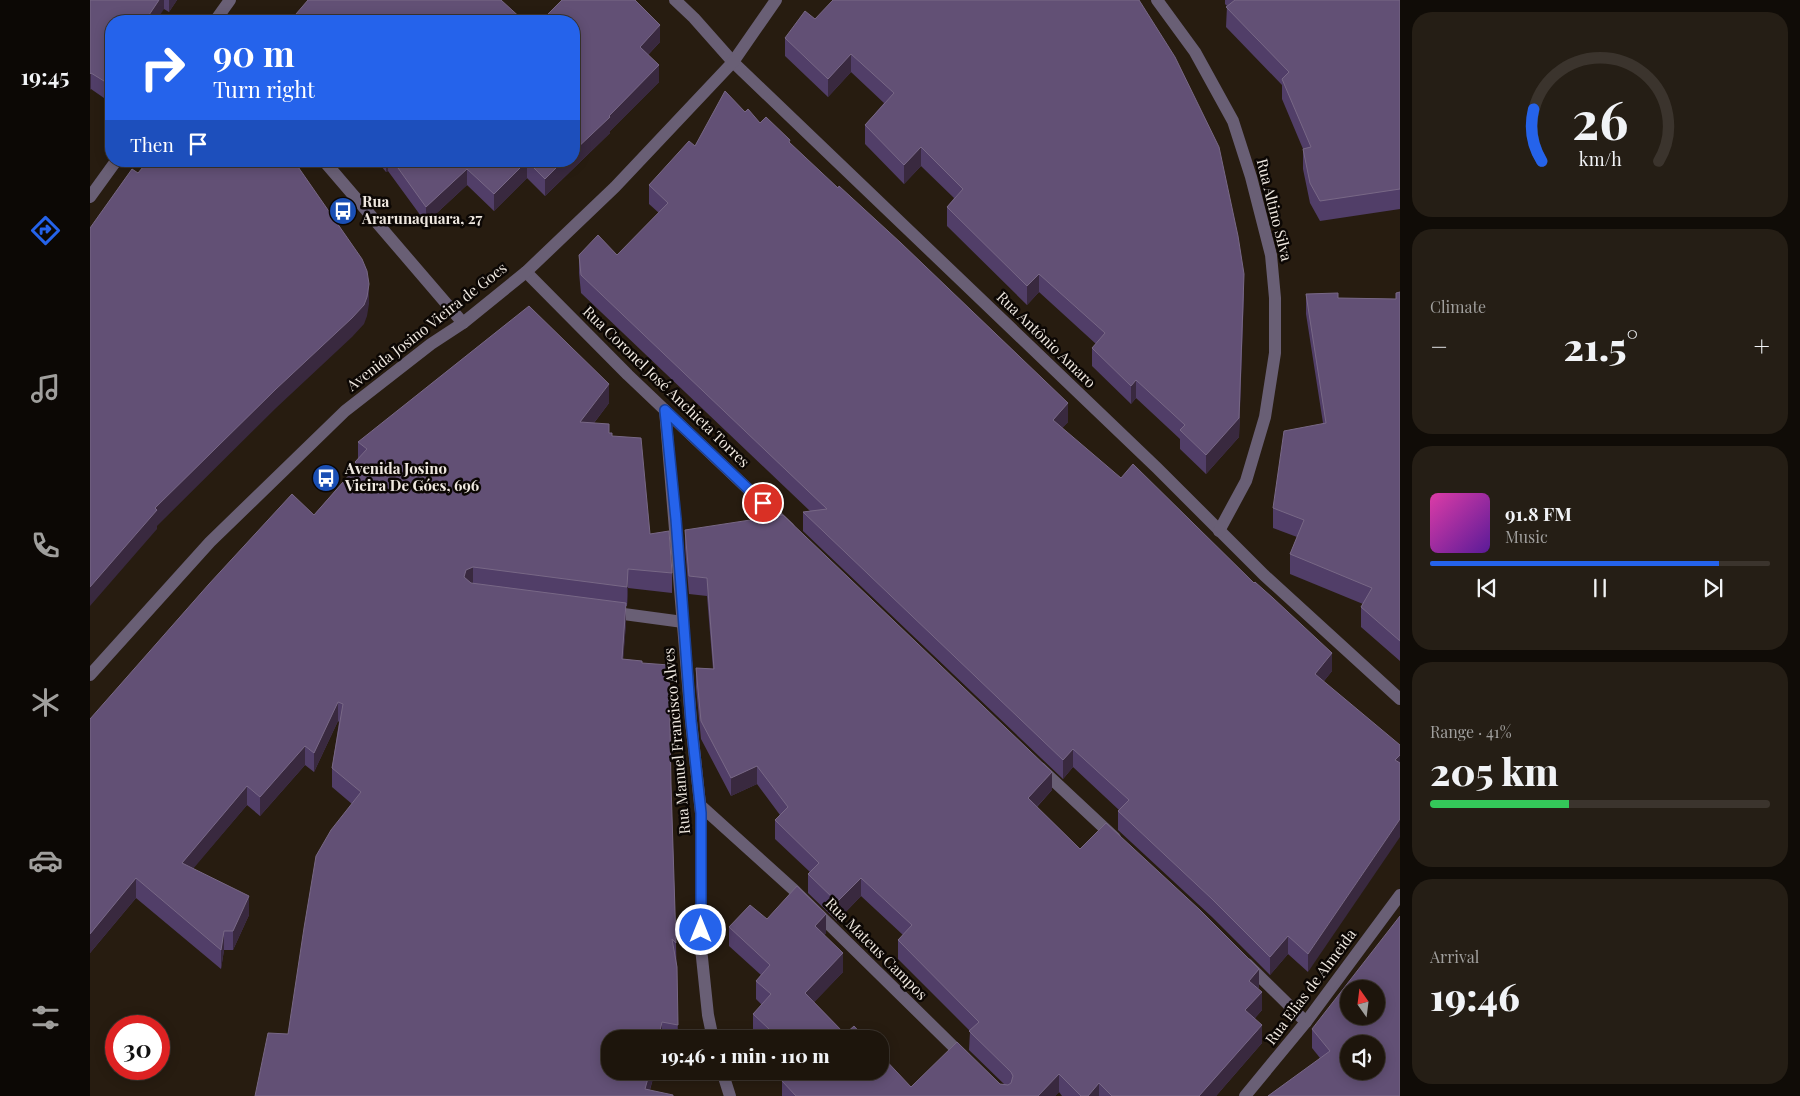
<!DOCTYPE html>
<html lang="en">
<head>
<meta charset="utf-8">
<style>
	:root { --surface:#1d150c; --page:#251e15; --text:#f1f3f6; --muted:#a09f9d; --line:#3b342d; --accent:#2563eb }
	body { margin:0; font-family:"Playfair Display",serif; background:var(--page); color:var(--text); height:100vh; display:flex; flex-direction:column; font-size:19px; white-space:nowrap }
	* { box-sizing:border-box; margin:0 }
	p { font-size:16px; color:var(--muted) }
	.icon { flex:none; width:28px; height:28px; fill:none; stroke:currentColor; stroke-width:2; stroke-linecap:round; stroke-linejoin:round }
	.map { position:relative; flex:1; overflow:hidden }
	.sheet { display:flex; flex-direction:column; gap:12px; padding:12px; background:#100c07; width:400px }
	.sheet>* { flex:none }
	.hud { position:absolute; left:15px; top:15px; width:475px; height:152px; border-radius:20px; box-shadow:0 2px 12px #0003,0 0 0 1px var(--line); background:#2563eb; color:#fff; overflow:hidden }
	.needle { width:32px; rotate:346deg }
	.tools { position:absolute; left:1250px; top:980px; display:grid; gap:10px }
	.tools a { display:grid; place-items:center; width:45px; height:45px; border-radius:50%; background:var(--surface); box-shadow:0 2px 12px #0003,0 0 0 1px var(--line); font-size:25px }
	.speed { position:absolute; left:15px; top:1015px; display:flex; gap:10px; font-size:25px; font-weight:700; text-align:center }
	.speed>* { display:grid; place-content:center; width:65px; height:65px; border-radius:50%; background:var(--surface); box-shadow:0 2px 12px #0003,0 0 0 1px var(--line); line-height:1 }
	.speed .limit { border:8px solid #d22; background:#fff; color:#111 }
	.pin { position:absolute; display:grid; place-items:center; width:42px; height:42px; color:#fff; margin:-21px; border:2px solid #fff; border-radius:50%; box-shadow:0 1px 5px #0007 }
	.me { position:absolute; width:55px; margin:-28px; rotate:0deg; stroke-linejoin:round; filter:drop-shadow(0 0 4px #0008) }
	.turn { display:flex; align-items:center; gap:18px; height:105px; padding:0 25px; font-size:22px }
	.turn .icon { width:65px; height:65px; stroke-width:2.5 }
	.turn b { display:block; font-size:35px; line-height:42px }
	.then { display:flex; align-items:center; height:48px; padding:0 25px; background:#0003; gap:10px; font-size:19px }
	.big { font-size:38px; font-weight:800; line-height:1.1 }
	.sheet .tile { flex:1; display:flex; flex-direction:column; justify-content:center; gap:8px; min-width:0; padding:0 18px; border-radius:20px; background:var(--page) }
	.sheet .dial { align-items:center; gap:0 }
	.dial svg { height:130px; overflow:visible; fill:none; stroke:var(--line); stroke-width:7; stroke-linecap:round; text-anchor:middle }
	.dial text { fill:var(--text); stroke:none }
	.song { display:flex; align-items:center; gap:15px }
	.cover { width:60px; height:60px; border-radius:8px; background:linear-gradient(135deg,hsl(320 70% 55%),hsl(270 70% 35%)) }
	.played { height:5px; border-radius:2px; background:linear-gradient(90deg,var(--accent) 85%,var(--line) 85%) }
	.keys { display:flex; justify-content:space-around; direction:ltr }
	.heat { display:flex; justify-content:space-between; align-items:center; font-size:28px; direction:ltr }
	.charge { height:8px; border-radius:4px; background:linear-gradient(90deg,#34c759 41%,var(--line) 0) }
	.trip { position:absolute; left:511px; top:1030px; width:288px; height:50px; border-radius:20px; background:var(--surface); box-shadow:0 2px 12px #0003,0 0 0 1px var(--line); font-weight:800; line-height:50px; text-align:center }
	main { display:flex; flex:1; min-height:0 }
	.menu { display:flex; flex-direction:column; width:90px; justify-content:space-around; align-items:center; background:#0c0805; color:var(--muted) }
	.menu .icon { width:35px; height:35px }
	.menu .selected { color:var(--accent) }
	.menu b { font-size:22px; color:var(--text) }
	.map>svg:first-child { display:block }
</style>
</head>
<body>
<main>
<nav class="menu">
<b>19:45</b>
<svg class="icon selected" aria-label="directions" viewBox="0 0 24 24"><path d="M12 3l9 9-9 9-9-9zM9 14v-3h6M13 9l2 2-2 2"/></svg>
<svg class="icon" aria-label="music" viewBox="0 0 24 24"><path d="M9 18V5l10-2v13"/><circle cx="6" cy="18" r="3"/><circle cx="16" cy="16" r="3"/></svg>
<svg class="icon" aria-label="phone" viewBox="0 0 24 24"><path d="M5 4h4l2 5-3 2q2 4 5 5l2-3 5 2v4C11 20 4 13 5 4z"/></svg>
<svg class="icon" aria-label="climate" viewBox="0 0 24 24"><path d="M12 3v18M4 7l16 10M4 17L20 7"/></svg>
<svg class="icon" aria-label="car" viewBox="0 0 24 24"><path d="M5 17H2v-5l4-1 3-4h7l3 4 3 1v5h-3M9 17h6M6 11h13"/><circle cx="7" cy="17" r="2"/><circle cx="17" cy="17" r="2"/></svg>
<svg class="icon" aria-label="filters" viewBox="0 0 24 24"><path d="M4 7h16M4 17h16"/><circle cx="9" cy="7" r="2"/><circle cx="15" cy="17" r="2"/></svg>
</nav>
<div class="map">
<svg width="1310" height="1096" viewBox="0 0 1310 1096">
	<rect width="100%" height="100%" fill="#271c10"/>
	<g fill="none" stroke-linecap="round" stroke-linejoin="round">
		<g stroke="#695f75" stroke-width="12">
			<path d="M585,0L604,18L643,62L1067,468L1174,575L1310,699"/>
			<path d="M1067,0L1105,52L1143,121L1161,177L1181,255L1185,298V353L1175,417L1156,481L1129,531"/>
			<path d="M125,21L140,0"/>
			<path d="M234,161L373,323"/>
			<path d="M0,197L26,161"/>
			<path d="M436,272L538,375L699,528"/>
			<path d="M575,410L601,721L611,813V948L618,1015L623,1039"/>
			<path d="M519,612L593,622"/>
			<path d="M0,675L120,542L255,411L341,344L373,323L436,272L525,187L643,62L686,0"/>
			<path d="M950,768L1025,838"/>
			<path d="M611,806L704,890L875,1058"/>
			<path d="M1157,964L1216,1022"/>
			<path d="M632,1071L640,1096"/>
			<path d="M1155,1096L1216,1022L1310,895"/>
		</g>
	</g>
	<g fill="#513e68">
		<path d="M0,0H87L79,12L74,9L21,21V86L14,98L1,89Z"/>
		<path d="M1135,0H1310V209L1230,221L1220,203L1213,169V149L1192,99V85L1136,27L1137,6L1135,4Z"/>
		<path d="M725,19L1154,293L1149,437L1116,474L1090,449V439L1046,398L1041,404L1002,366V348L1006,344L949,292L937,305L857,226V207L864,198L831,166L814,184L775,144V125L794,103L761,72L738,97L695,56V38Z"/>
		<path d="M484,21L570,42L558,55L569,82L520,131V133L455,196L437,178L404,211L377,185L336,223L298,171L296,172L287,161H484Z"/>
		<path d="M655,112L670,123L700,143L978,422L972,428L1242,671L1234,681L1218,972L1198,954L1180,975L1122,917L1028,830V811L1029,810L983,767L973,779L713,531V512L720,511L491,293L489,273V255H527L569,213L559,204V185L605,146Z"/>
		<path d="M1310,292V661L1271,627V607L1273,604L1200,574V554L1207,537L1183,528V508L1233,423L1216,314V294L1248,298L1306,299Z"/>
		<path d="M519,403L504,423L519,433L522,436L560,534L582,573V593L538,588L537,606H536V623L533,659L552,663L581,784L586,943L588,1039H520L565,1071L560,1090L198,1034L262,804L242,787V768L249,722L248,721L224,772L215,765L170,816L157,805L103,868L159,915L143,950H134L131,969L46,898L0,953V719L224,515L265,468V462L268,459V442Z"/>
		<path d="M595,530L962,790L947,807L990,849L1169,987L1168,989L1172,1010L1165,1018L1172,1043L1126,1096H972L969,1092L965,1096H692V1081L698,1074L695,1071H790L821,1087L910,1084L915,1085L879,1050L880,1031L808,959V940L813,935L771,896L747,921L718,893V874L720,872L685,839V820L690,815L667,784L641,796L611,739L606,687V668L623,669L617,596L599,594L595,548Z"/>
		<path d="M677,919L736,933L734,935L753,972L724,1002L755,1034L776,1039H669L663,1033V1014L672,1005L666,999V981L671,975L639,946V927Z"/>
		<path d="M1222,1029L1310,1096L1230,1058L1222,1048Z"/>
	</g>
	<g fill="#39293f">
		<path d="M69,0H74V9L66,21H55Z"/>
		<path d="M79,0H87L79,12Z"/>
		<path d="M570,25V42L550,63V47Z"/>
		<path d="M761,54V72L738,97V79Z"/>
		<path d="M569,65V82L520,131V133L455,196V179L473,161H484V151Z"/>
		<path d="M21,70V86L14,98V81Z"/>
		<path d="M1,73V89L0,90V74Z"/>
		<path d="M831,147V166L814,184V165Z"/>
		<path d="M296,161H298V171L296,172Z"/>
		<path d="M437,161V178L404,211V194Z"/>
		<path d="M377,169V185L336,223V207Z"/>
		<path d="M949,274V292L937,305V286Z"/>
		<path d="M1154,274L1149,437L1116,474V455Z"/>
		<path d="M279,284V304L277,316L274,324L262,337L186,408L67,526V529L0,606V587L65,508Z"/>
		<path d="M1046,380V398L1041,404V386Z"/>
		<path d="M519,384V403L490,441V422Z"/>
		<path d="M978,403V422L963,438V420Z"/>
		<path d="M383,567V586L374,577L376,570Z"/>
		<path d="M538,569V588L537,606V587Z"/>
		<path d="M536,603V623L532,678V659Z"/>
		<path d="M1242,653V671L1225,692V674Z"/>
		<path d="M248,702V721L224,772V753Z"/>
		<path d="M215,746V765L170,816V797Z"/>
		<path d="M983,749V767L973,779V760Z"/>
		<path d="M1310,755V773L1305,760Z"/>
		<path d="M667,766V784L641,796V778Z"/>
		<path d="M962,772V790L938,816V798Z"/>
		<path d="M157,786V805L92,882V863Z"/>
		<path d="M1310,819V837L1218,972V954Z"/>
		<path d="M46,878V898L0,953V934Z"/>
		<path d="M771,878V896L747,921V902Z"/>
		<path d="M159,896V915L143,950V931Z"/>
		<path d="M736,914V933L725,944V926Z"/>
		<path d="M134,931V950L131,969V950Z"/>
		<path d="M1198,936V954L1180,975V957Z"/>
		<path d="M753,953V972L715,1012V993Z"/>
		<path d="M1169,969V987L1159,999V981Z"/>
		<path d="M1172,992V1010L1155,1029V1010Z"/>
		<path d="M572,1022V1039H568Z"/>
		<path d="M1172,1025V1043L1126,1096H1109Z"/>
		<path d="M560,1071H565L558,1096L555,1089Z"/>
		<path d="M969,1074V1092L965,1096H948Z"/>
		<path d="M1009,1083V1096H998Z"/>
	</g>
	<g fill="#625075" stroke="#786886" fill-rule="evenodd">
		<path d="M0,0H69L55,21H21V70L14,81L1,73L0,74Z"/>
		<path d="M218,0H411L434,21H200Z"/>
		<path d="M472,0H545L570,25L550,47L569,65L519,116L520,117L484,151V21H451Z"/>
		<path d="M743,0H1049L1085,57L1129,147L1148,236L1154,274L1149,418L1116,455L1090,430L1095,425L1046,380L1041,386L1002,348L1015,333L949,274L937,286L857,207L873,189L831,147L814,165L775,125L804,93L761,54L738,79L695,38L715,11L725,19Z"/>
		<path d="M1145,0H1310V189L1230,201L1220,183L1213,149L1221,147L1192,79L1199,72L1136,7Z"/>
		<path d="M635,91L655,112L658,109L670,123L676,117L700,140L699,142L748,188L749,186L811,243L978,403L963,420L1031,478L1043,464L1164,583L1165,582L1183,598L1242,653L1225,674L1310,745V755L1305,760L1310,763V819L1218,954L1198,936L1180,957L1122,899L1028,811L1039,800L983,749L973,760L713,512L737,509L491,275L489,255L508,235L527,255L578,203L559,185L599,141L605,146Z"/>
		<path d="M58,161H190L196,167L202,161H204L272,259L277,271L279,284L277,297L274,305L262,318L186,389L65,508L67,510L0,587V228L42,169L48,173Z"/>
		<path d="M303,161H473L455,179L437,161L404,194L377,169L336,207Z"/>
		<path d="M1310,292V641L1271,607L1282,588L1200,554L1214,520L1183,508L1194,431L1236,423L1216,294L1248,293V298L1306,299V293Z"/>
		<path d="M439,306L519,384L490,422L519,424V433H522V436L551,438L560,534L579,531L582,573L538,569L537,587L383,567L376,570L374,577L381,583L536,603L532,659L552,661V663L579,665L581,784L586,943L582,939L587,967L588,1025L572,1022L568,1039H520V1071H560L555,1089L583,1095V1096H165L178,1033L198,1034L214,928L226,856L241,830L271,792L242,768L253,704L248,702L224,753L215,746L170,797L157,786L92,863L159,896L143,931H134L131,950L46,878L0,934V719L119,584L202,494L224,515L268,465L265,462L277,449L268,442Z"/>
		<path d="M693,515L962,772L938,798L990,849L1016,823L1110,910L1169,969L1159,981L1172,992L1155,1010L1172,1025L1109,1096H1022L1009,1083L998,1096H991L969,1074L948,1096H706L692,1081L702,1071H790V1054L821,1087L867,1042L910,1084L918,1085L921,1083L923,1076L921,1072L879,1031L889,1022L808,940L822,925L771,878L747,902L718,874L729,863L685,820L698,807L667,766L641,778L611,721L606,668L624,669L617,578L599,576L595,530Z"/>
		<path d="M707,886L736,914L725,926L753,953L715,993L755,1034L764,1026L776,1039H681L675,1033L679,1029L663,1014L681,994L666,981L680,965L639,927L660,905L677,919Z"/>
		<path d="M1310,916V1096H1178L1240,1051L1222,1029ZM1259,989H1286V1016H1259ZM1259,1044H1286V1071H1259Z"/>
	</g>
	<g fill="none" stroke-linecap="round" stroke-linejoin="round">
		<g stroke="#184099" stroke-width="12">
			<path id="route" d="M611,930V813L601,721L586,519L575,410L673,503"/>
		</g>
		<use href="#route" stroke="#2563eb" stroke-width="9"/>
	</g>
	<defs>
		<g id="bus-disc" transform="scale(1.4375)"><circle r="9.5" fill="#1a4fb4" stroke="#0c0704"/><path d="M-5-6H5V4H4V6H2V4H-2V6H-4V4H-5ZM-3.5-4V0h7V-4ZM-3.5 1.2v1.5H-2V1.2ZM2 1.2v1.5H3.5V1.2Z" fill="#fff"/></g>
	</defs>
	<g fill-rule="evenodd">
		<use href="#bus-disc" x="253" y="211"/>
		<use href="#bus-disc" x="236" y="478"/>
	</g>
	<g text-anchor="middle" stroke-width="5" stroke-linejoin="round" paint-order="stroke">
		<g font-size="15" font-weight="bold" fill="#efe8e0" stroke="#0c0704" text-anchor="start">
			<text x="272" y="207">Rua<tspan x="272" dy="17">Ararunaquara, 27</tspan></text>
			<text x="255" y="474">Avenida Josino<tspan x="255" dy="17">Vieira De Góes, 696</tspan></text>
		</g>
		<g font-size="15" fill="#efe8e0" stroke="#0c0704">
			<text transform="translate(1184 210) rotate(76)" y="5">Rua Altino Silva</text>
			<text transform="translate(337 327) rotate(-38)" y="5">Avenida Josino Vieira de Goes</text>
			<text transform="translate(956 340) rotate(44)" y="5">Rua Antônio Amaro</text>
			<text transform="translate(576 387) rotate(44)" y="5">Rua Coronel José Anchieta Torres</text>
			<text transform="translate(587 741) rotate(-95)" y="5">Rua Manuel Francisco Alves</text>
			<text transform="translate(786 949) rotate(45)" y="5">Rua Mateus Campos</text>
			<text transform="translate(1221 987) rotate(-53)" y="5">Rua Elias de Almeida</text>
		</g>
	</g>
</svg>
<div class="tools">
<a><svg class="needle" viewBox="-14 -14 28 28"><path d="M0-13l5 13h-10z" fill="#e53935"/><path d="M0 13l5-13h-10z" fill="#a09f9d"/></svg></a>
<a><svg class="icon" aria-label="sound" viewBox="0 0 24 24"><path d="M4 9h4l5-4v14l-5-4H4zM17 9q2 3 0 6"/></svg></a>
</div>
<div class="speed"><div class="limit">30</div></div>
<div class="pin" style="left:673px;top:503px;background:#d93025"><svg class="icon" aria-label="arrive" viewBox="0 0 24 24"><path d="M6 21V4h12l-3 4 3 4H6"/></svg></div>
<svg class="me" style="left:611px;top:930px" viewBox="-20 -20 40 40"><circle r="17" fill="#2563eb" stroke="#fff" stroke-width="3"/><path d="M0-11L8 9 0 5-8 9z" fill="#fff"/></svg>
<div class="trip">19:46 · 1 min · 110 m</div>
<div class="hud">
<div class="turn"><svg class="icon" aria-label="right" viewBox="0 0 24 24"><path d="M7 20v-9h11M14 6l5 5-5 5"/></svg><div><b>90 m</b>Turn right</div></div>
<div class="then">Then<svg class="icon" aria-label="arrive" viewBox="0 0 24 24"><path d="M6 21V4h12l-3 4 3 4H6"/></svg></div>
</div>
</div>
<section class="sheet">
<div class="tile dial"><svg viewBox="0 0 100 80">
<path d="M14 69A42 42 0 1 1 86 69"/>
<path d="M14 69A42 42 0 0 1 9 37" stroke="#2563eb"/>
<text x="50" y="56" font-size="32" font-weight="700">26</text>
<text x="50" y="72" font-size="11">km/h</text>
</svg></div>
<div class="tile"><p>Climate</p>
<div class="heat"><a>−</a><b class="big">21.5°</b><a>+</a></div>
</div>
<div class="tile">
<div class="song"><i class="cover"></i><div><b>91.8 FM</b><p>Music</p></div></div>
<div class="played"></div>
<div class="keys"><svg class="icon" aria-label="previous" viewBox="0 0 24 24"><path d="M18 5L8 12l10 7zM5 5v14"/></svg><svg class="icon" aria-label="pause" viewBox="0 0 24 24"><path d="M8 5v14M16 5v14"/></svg><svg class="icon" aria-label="next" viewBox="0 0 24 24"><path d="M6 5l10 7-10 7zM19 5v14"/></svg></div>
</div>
<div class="tile"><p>Range · 41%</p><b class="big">205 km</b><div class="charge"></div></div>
<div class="tile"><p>Arrival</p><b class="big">19:46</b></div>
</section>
</main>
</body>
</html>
